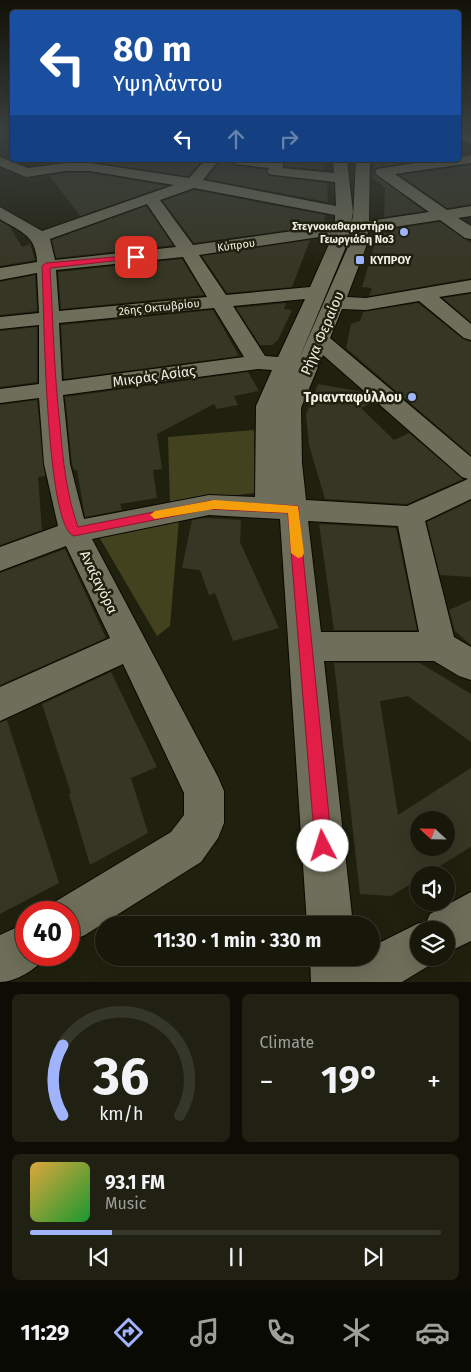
<!DOCTYPE html>
<html lang="en">
<head>
<meta charset="utf-8">
<style>
	:root { --surface:#18180a; --page:#212113; --text:#f1f3f6; --muted:#9fa09c; --line:#36372b; --accent:#a0b3fd }
	body { margin:0; font-family:"Fira Sans",sans-serif; background:var(--page); color:var(--text); height:100vh; display:flex; flex-direction:column; font-size:19px; white-space:nowrap }
	* { box-sizing:border-box; margin:0 }
	p { font-size:16px; color:var(--muted) }
	.icon { flex:none; width:28px; height:28px; fill:none; stroke:currentColor; stroke-width:2; stroke-linecap:round; stroke-linejoin:round }
	.map { position:relative; height:982px; overflow:hidden }
	.details { display:flex; flex-direction:column; gap:12px; padding:12px; background:#0d0d06; flex:1 }
	.details>* { flex:none }
	.top-card { position:absolute; left:10px; top:10px; width:451px; height:152px; border-radius:5px; box-shadow:0 5px 20px #0002,0 0 0 1px var(--line); background:#1a4fa0; color:#fff; overflow:hidden }
	.needle { width:32px; rotate:292deg }
	.tools { position:absolute; left:410px; top:811px; display:grid; gap:10px }
	.tools a { display:grid; place-items:center; width:45px; height:45px; border-radius:50%; background:var(--surface); box-shadow:0 5px 20px #0002,0 0 0 1px var(--line); font-size:25px }
	.speed { position:absolute; left:15px; top:901px; display:flex; gap:10px; font-size:25px; font-weight:700; text-align:center }
	.speed>* { display:grid; place-content:center; width:65px; height:65px; border-radius:50%; background:var(--surface); box-shadow:0 5px 20px #0002,0 0 0 1px var(--line); line-height:1 }
	.speed .limit { border:8px solid #d22; background:#fff; color:#111 }
	.pin { position:absolute; display:grid; place-items:center; width:42px; height:42px; color:#fff; margin:-21px; border-radius:10px; box-shadow:0 2px 8px #0006 }
	.me { position:absolute; width:55px; margin:-28px; rotate:355deg; stroke-linejoin:round; filter:drop-shadow(0 0 4px #0008) }
	.turn { display:flex; align-items:center; gap:18px; height:105px; padding:0 20px; font-size:22px }
	.turn .icon { width:65px; height:65px; stroke-width:2.5 }
	.turn b { display:block; font-size:35px; line-height:42px }
	.lanes { display:flex; align-items:center; height:48px; padding:0 20px; background:#0003; justify-content:center; gap:25px; direction:ltr }
	.lanes .off { opacity:.35 }
	.big { font-size:38px; font-weight:700; line-height:1.1 }
	.details .tile { flex:1; display:flex; flex-direction:column; justify-content:center; gap:8px; min-width:0; padding:0 18px; border-radius:8px; background:var(--page) }
	.details .dial { align-items:center; gap:0 }
	.dial svg { height:130px; overflow:visible; fill:none; stroke:var(--line); stroke-width:7; stroke-linecap:round; text-anchor:middle }
	.dial text { fill:var(--text); stroke:none }
	.song { display:flex; align-items:center; gap:15px }
	.cover { width:60px; height:60px; border-radius:8px; background:linear-gradient(135deg,hsl(40 70% 55%),hsl(130 70% 35%)) }
	.played { height:5px; border-radius:2px; background:linear-gradient(90deg,var(--accent) 20%,var(--line) 20%) }
	.keys { display:flex; justify-content:space-around; direction:ltr }
	.heat { display:flex; justify-content:space-between; align-items:center; font-size:28px; direction:ltr }
	.details .tiles { flex:1; display:grid; gap:12px; grid-template-columns:1fr 1fr }
	.tile:last-child { grid-column:span 2 }
	.trip { position:absolute; left:95px; top:916px; width:285px; height:50px; border-radius:25px; background:var(--surface); box-shadow:0 5px 20px #0002,0 0 0 1px var(--line); font-weight:700; line-height:50px; text-align:center }
	.dock { display:flex; height:80px; justify-content:space-around; align-items:center; background:#0a0a04; color:var(--muted) }
	.dock .icon { width:35px; height:35px }
	.dock .active { color:var(--accent) }
	.dock b { font-size:22px; color:var(--text) }
	.map>svg:first-child { display:block }
</style>
</head>
<body>
<div class="map">
<svg width="471" height="982" viewBox="0 0 471 982">
	<rect width="100%" height="100%" fill="#20200e"/>
	<g fill="#43421e">
		<path d="M254,430L255,493L170,502L168,437Z"/>
		<path d="M179,519L170,626L157,636L98,535Z"/>
	</g>
	<g fill="#363624" fill-rule="evenodd">
		<path d="M37,160H202L188,176L90,161L41,164Z"/>
		<path d="M221,160H226L235,166L266,170L269,176L327,183L328,202L206,179Z"/>
		<path d="M282,160H324L323,170L285,166Z"/>
		<path d="M376,160H423L377,167L373,173L424,211L384,217L385,188L372,177Z"/>
		<path d="M471,165V204L447,208L400,175Z"/>
		<path d="M66,173H90L166,186L80,216L49,175Z"/>
		<path d="M194,190L325,215L324,225L194,243L163,201Z"/>
		<path d="M146,206L173,245L56,258L52,240Z"/>
		<path d="M0,221L10,227L22,247L30,244L35,260L0,266Z"/>
		<path d="M440,222L471,243V278L369,296L372,288L362,287L378,234L392,232L389,230Z"/>
		<path d="M310,240L292,287L227,293L202,256Z"/>
		<path d="M182,259L204,295L61,309L58,272Z"/>
		<path d="M35,275L37,311L0,315V282Z"/>
		<path d="M471,294V322L443,298Z"/>
		<path d="M286,303L284,309L292,310L278,340L272,345H260L236,308Z"/>
		<path d="M418,303L463,339L471,342V455L346,348L351,324L360,321L363,312Z"/>
		<path d="M213,310L239,356L64,379L61,325Z"/>
		<path d="M37,327V382L0,387V331Z"/>
		<path d="M248,372L259,391L234,396L238,405L217,409L214,404L157,434L162,469L153,470L157,498L120,504L122,510L85,517L77,470H74L72,464L65,397Z"/>
		<path d="M318,384L363,392L374,402L361,408L394,440L409,433L463,479L407,504L325,499L309,445L306,414Z"/>
		<path d="M37,400L45,476L38,477L42,530L0,545V405Z"/>
		<path d="M471,501V577L440,575L427,522Z"/>
		<path d="M205,518L241,520L240,542L279,628L233,641L215,593L209,595L200,570L182,568L192,520Z"/>
		<path d="M319,524L396,528L417,630H334Z"/>
		<path d="M65,549L106,638L0,685V573Z"/>
		<path d="M471,600V645L455,631L449,610Z"/>
		<path d="M334,663H420L471,694V742L408,696L380,701L398,815L471,768V847L425,875H419V879L391,896L360,894ZM419,820H446V848H419Z"/>
		<path d="M111,672L157,767L131,778L148,833L90,865L69,794L71,793L42,704Z"/>
		<path d="M7,720L59,883L0,914V723Z"/>
	</g>
	<g fill="none" stroke-linecap="round" stroke-linejoin="round">
		<g stroke="#0a0900" stroke-width="2">
			<g id="minor">
				<path d="M459,132L471,135V144L459,138Z"/>
				<path d="M471,155V163L395,174L447,210L471,206V216L458,218L471,226V239L465,238L440,220L368,231L366,247L347,297L366,298L471,280V292L439,297L471,324V340L464,338L419,301L366,310L342,309L330,338L471,457V499L425,521L454,637L471,647V680L459,676L434,661H324L353,925H307L280,519L209,515L92,539L218,777L224,791V823L218,838L201,862L85,935L69,942V912H49L53,903L171,832L184,815V793L123,664L0,721V687L110,638L66,546L0,571V547L58,526L44,464L39,398L0,403V389L39,384V325L0,329V317L39,313L37,273L0,280V268L37,262C36,235 21,232 0,219V207L42,231L174,185L90,171H66L26,177L0,166V157L28,168L66,163H90L189,178L205,160H219L203,180L336,206L335,182L274,175L269,174L267,171L269,168L235,164L228,160L277,161L282,162L284,165L282,168L334,173L333,160H347L353,212L351,223L353,217L356,160H370L369,221L429,212L377,175L375,172L377,169L435,160H459V157ZM194,188L335,215V225L193,245L160,200ZM147,204L176,247L55,260L50,239ZM333,235L310,287L226,295L199,255ZM350,237L348,247L299,359ZM183,257L207,297L59,311L56,270ZM305,299L278,357L265,356L233,306ZM214,308L244,357L62,381L59,323ZM323,355L462,477L468,479L407,506L306,500L302,463L301,408ZM258,369L272,370L256,406L255,497L209,495L84,519L70,464L63,395ZM308,521L398,526L419,632H321Z"/>
				<path d="M471,892V941L446,953V930H419V958H437L435,962L402,982H311L310,958H371V947L419,923L425,925L430,914Z"/>
				<path d="M26,923V955H45C39,969 15,982 0,982V935Z"/>
			</g>
		</g>
		<use href="#minor" fill="#6e6e5a" fill-rule="evenodd"/>
	</g>
	<linearGradient id="sky" x2="0" y2="1"><stop stop-color="#121208"/><stop offset="0.49" stop-color="#3c4241"/><stop offset="1" stop-color="#3c4241" stop-opacity="0"/></linearGradient>
	<rect width="471" height="269" fill="url(#sky)"/>
	<path fill="#e11d48" stroke="#92132f" d="M136,255L140,257L139,258L50,268C53,320 54,373 60,425C63,460 66,493 78,527L209,501L298,506L332,846L329,852L323,854L317,852L315,846L288,513L209,509L74,536C45,528 44,301 42,266L46,263Z"/>
	<path fill="#f59e0b" d="M214,500L298,506L304,553L302,557L298,558L291,553L288,513L214,509L155,519L150,515L155,511Z"/>
	<g fill="#a0b3fd" stroke="#20200e" stroke-width="2">
		<circle cx="404" cy="232" r="5"/>
		<rect x="355" y="255" width="10" height="10" rx="2.5"/>
		<circle cx="412" cy="397" r="5"/>
	</g>
	<g text-anchor="middle" stroke-width="5" stroke-linejoin="round" paint-order="stroke">
		<g font-size="11" font-weight="bold" fill="#efefe4" stroke="#20200e" text-anchor="end">
			<text x="394" y="230">Στεγνοκαθαριστήριο<tspan x="394" dy="13">Γεωργιάδη Νο3</tspan></text>
			<text x="370" y="264" text-anchor="start">ΚΥΠΡΟΥ</text>
		</g>
		<g font-size="11" fill="#efefe4" stroke="#20200e">
			<text transform="translate(236 245) rotate(-8)" y="4">Κύπρου</text>
			<text transform="translate(159 307) rotate(-6)" y="4">26ης Οκτωβρίου</text>
		</g>
		<g font-size="14" fill="#efefe4" stroke="#20200e">
			<text transform="translate(322 333) rotate(-67)" y="5">Ρήγα Φεραίου</text>
			<text transform="translate(154 376) rotate(-8)" y="5">Μικράς Ασίας</text>
			<text transform="translate(99 582) rotate(64)" y="5">Αναξαγόρα</text>
		</g>
		<g font-size="14" font-weight="bold" fill="#efefe4" stroke="#20200e" text-anchor="end">
			<text x="402" y="402">Τριανταφύλλου</text>
		</g>
	</g>
</svg>
<div class="tools">
<a><svg class="needle" viewBox="-14 -14 28 28"><path d="M0-13l5 13h-10z" fill="#e53935"/><path d="M0 13l5-13h-10z" fill="#9fa09c"/></svg></a>
<a><svg class="icon" aria-label="sound" viewBox="0 0 24 24"><path d="M4 9h4l5-4v14l-5-4H4zM17 9q2 3 0 6"/></svg></a>
<a><svg class="icon" aria-label="layers" viewBox="0 0 24 24"><path d="M12 4l9 5-9 5-9-5zM3 14l9 5 9-5"/></svg></a>
</div>
<div class="speed"><div class="limit">40</div></div>
<div class="pin" style="left:136px;top:257px;background:#d93025"><svg class="icon" aria-label="arrive" viewBox="0 0 24 24"><path d="M6 21V4h12l-3 4 3 4H6"/></svg></div>
<svg class="me" style="left:323px;top:846px" viewBox="-20 -20 40 40"><circle r="19" fill="#fff"/><path d="M0-13L10 11 0 6-10 11z" fill="#e11d48"/></svg>
<div class="trip">11:30 · 1 min · 330 m</div>
<div class="top-card">
<div class="turn"><svg class="icon" aria-label="left" viewBox="0 0 24 24"><path d="M17 20v-9H6M10 6l-5 5 5 5"/></svg><div><b>80 m</b>Υψηλάντου</div></div>
<div class="lanes"><svg class="icon" aria-label="left" viewBox="0 0 24 24"><path d="M17 20v-9H6M10 6l-5 5 5 5"/></svg><svg class="icon off" aria-label="ahead" viewBox="0 0 24 24"><path d="M12 20V5M6 11l6-6 6 6"/></svg><svg class="icon off" aria-label="right" viewBox="0 0 24 24"><path d="M7 20v-9h11M14 6l5 5-5 5"/></svg></div>
</div>
</div>
<section class="details">
<div class="tiles">
<div class="tile dial"><svg viewBox="0 0 100 80">
<path d="M14 69A42 42 0 1 1 86 69"/>
<path d="M14 69A42 42 0 0 1 14 26" stroke="#a0b3fd"/>
<text x="50" y="56" font-size="32" font-weight="700">36</text>
<text x="50" y="72" font-size="11">km/h</text>
</svg></div>
<div class="tile"><p>Climate</p>
<div class="heat"><a>−</a><b class="big">19°</b><a>+</a></div>
</div>
<div class="tile">
<div class="song"><i class="cover"></i><div><b>93.1 FM</b><p>Music</p></div></div>
<div class="played"></div>
<div class="keys"><svg class="icon" aria-label="previous" viewBox="0 0 24 24"><path d="M18 5L8 12l10 7zM5 5v14"/></svg><svg class="icon" aria-label="pause" viewBox="0 0 24 24"><path d="M8 5v14M16 5v14"/></svg><svg class="icon" aria-label="next" viewBox="0 0 24 24"><path d="M6 5l10 7-10 7zM19 5v14"/></svg></div>
</div>
</div>
</section>
<nav class="dock">
<b>11:29</b>
<svg class="icon active" aria-label="directions" viewBox="0 0 24 24"><path d="M12 3l9 9-9 9-9-9zM9 14v-3h6M13 9l2 2-2 2"/></svg>
<svg class="icon" aria-label="music" viewBox="0 0 24 24"><path d="M9 18V5l10-2v13"/><circle cx="6" cy="18" r="3"/><circle cx="16" cy="16" r="3"/></svg>
<svg class="icon" aria-label="phone" viewBox="0 0 24 24"><path d="M5 4h4l2 5-3 2q2 4 5 5l2-3 5 2v4C11 20 4 13 5 4z"/></svg>
<svg class="icon" aria-label="climate" viewBox="0 0 24 24"><path d="M12 3v18M4 7l16 10M4 17L20 7"/></svg>
<svg class="icon" aria-label="car" viewBox="0 0 24 24"><path d="M5 17H2v-5l4-1 3-4h7l3 4 3 1v5h-3M9 17h6M6 11h13"/><circle cx="7" cy="17" r="2"/><circle cx="17" cy="17" r="2"/></svg>
</nav>
</body>
</html>
